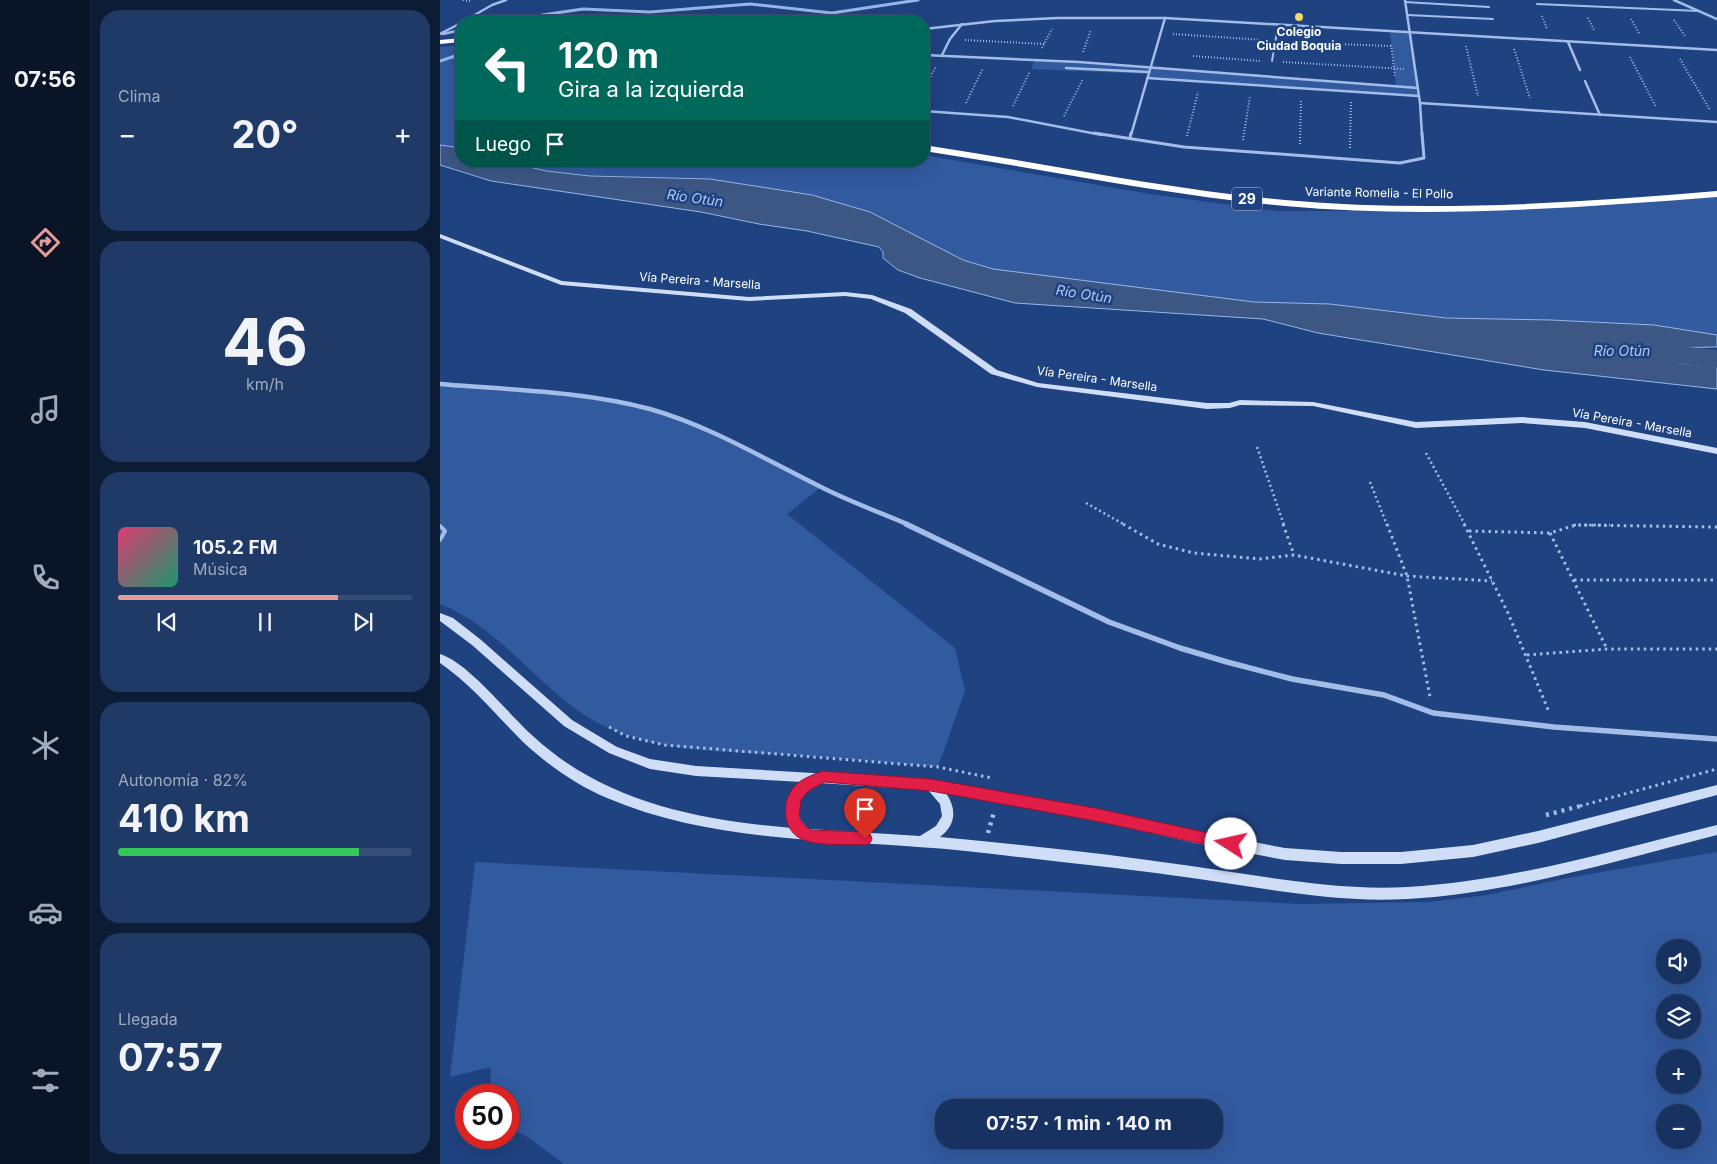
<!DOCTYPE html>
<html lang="es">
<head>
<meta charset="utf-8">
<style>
	:root { --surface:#173261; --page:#203a67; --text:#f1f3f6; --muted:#9eaabd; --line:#364d76; --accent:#e69b98 }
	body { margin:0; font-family:Inter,sans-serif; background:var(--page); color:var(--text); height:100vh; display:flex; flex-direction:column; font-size:19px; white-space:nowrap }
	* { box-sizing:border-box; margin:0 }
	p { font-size:16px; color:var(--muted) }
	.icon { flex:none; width:28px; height:28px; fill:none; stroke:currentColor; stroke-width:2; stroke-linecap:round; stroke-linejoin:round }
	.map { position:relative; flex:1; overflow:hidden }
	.details { display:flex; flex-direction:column; gap:10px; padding:10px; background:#0d1c35; width:350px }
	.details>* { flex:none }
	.banner { position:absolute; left:15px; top:15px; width:475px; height:152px; border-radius:20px; box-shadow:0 5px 20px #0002,0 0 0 1px var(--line); background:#00695c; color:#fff; overflow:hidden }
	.buttons { position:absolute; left:1216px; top:939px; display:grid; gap:10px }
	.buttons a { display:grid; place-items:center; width:45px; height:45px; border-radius:50%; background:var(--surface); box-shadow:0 5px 20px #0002,0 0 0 1px var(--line); font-size:25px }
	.speed { position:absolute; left:15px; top:1084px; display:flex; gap:10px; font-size:25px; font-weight:700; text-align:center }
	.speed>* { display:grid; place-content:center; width:65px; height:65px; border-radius:50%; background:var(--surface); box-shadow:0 5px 20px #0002,0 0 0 1px var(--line); line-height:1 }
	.speed .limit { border:8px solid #d22; background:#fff; color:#111 }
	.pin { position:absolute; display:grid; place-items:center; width:42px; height:42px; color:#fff; margin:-51px -21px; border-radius:50% 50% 50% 0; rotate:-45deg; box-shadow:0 0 5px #0007 }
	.pin .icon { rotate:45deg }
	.me { position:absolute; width:55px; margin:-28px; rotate:280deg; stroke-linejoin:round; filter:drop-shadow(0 0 4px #0008) }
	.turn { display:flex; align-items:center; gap:18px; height:105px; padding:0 20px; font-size:22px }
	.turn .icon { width:65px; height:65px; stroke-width:2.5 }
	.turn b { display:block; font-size:35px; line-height:42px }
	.then { display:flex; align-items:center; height:48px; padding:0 20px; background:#0003; gap:10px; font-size:19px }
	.big { font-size:38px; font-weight:700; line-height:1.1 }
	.details .tile { flex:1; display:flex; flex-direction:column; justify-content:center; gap:8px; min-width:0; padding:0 18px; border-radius:20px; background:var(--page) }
	.details .dial { align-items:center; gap:0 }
	.dial b { font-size:65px; line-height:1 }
	.song { display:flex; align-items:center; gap:15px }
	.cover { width:60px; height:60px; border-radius:8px; background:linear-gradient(135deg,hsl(340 70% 55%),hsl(160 70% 35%)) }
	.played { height:5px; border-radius:2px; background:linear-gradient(90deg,var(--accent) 75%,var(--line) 75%) }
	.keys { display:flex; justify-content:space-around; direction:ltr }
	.heat { display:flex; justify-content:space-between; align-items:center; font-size:28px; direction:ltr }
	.charge { height:8px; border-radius:4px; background:linear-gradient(90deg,#34c759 82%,var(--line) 0) }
	.trip { position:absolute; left:495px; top:1099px; width:288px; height:50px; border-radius:20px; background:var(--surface); box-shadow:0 5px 20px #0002,0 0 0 1px var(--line); font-weight:700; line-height:50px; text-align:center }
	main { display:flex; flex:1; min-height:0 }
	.tab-bar { display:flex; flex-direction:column; width:90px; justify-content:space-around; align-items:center; background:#091427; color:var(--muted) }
	.tab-bar .icon { width:35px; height:35px }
	.tab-bar .selected { color:var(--accent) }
	.tab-bar b { font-size:22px; color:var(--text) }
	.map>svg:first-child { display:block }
</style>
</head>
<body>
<main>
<nav class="tab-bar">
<b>07:56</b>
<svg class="icon selected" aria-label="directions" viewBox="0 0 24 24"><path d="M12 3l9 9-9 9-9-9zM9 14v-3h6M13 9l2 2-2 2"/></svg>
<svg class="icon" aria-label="music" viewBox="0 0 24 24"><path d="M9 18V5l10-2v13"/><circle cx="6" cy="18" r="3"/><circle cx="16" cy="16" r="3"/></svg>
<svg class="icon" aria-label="phone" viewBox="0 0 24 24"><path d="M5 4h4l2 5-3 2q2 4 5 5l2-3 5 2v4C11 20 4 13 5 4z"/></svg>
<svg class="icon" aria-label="climate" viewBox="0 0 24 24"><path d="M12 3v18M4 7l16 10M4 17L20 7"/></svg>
<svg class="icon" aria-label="car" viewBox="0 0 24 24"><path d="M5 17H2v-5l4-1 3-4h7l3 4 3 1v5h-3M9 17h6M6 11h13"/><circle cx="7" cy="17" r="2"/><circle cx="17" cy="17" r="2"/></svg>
<svg class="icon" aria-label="filters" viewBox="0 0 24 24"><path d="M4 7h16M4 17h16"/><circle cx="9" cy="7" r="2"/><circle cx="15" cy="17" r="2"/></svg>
</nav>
<section class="details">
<div class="tile"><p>Clima</p>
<div class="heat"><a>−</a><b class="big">20°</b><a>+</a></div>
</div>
<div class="tile dial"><b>46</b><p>km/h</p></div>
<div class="tile">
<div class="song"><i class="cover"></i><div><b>105.2 FM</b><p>Música</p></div></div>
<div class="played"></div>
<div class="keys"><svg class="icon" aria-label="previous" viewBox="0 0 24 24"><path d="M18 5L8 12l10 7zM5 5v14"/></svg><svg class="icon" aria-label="pause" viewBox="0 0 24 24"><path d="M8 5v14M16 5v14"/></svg><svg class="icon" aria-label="next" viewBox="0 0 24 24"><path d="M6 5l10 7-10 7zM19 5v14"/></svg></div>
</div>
<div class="tile"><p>Autonomía · 82%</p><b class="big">410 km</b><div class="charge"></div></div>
<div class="tile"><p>Llegada</p><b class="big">07:57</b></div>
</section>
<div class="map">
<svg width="1277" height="1164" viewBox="0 0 1277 1164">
	<rect width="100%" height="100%" fill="#1f4281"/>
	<g fill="#325a9f" fill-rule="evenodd">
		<path d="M950,32L970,33L979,96L707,78V74L591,69L595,60L956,86Z"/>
		<path d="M21,45V153L0,151V47Z"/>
		<path d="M484,155L710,194L836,211H1040L1277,197V344L1017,318L897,311L782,298L679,292L503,262L465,230L104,178L59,161H484Z"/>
		<path d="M0,384C79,391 160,394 237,418C287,434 334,464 380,488L347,514L515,648L525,691L498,767C449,763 400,758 351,755C282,751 204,754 143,714C92,680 58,627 0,604Z"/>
		<path d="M1277,852V1164H124L89,1138L69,1127V1095H50L51,1067L10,1077L35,862L860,904L988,902L1047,895L1127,878ZM1225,948H1252V975H1225ZM1252,1002V1030H1225V1002ZM1225,1058H1252V1085H1225ZM504,1108H774V1140H504ZM1252,1112V1140H1225V1112Z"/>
	</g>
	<path fill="#3d5785" stroke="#97b7ea" d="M0,145L21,148V161H65L106,171L150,176L270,179L372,195L430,212L523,260L553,269L814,302L890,304L1006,318L1111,320L1214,325L1277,335V347L1218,348L1217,355L1239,363L1277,367V389L1104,370L878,333L823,319L575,303L480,278L458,270L443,258V252L439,247L367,231L319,224L261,212L51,181L0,165Z"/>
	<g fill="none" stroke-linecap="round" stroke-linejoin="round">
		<g stroke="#97b7ea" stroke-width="3">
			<path d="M90,21L102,15L143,9L210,12L310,4L392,13L478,0"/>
			<path d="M0,61L21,54"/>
		</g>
		<path fill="#3d5785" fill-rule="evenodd" d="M1163,338L1277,350V368L1152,353L1148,347L1152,341Z"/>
		<g stroke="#a4bde8" stroke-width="2" stroke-dasharray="1 2" stroke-linecap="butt">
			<path d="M23,0L32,1"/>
			<path d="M1102,16L1107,29"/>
			<path d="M1148,18L1154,30"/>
			<path d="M1191,19L1199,33"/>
			<path d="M1234,20L1245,36"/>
			<path d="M733,34L824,40"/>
			<path d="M525,40L605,44"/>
			<path d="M845,42L951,46"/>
			<path d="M951,45L955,76"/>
			<path d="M1026,46L1038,96"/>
			<path d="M602,48L612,29"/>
			<path d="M1074,49L1090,98"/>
			<path d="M643,52L651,30"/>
			<path d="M753,56L821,61"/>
			<path d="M1190,57L1216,107"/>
			<path d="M1240,59L1270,110"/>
			<path d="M843,62L964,69"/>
			<path d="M484,90L496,66"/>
			<path d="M526,103L543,68"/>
			<path d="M573,106L590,71"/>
			<path d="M624,116L643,79"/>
			<path d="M747,136L758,92"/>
			<path d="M803,140L810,96"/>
			<path d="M860,144L861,100"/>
			<path d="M910,148L911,102"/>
		</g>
		<g stroke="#a4bde8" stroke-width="2.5" stroke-dasharray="2 3" stroke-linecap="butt">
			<path d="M817,447L844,525"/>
			<path d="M986,453L1025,525"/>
			<path d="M930,482L947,525"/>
			<path d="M646,503L685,525"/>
			<path d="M1134,525H1170"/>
		</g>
		<g stroke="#a4bde8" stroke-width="3" stroke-dasharray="2.5 4" stroke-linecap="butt">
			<path d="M683,524L718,544L754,553L820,559L854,555L967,576L1052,581"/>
			<path d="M843,524L854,555"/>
			<path d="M947,524L967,576L990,697"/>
			<path d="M1024,524L1068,613L1109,712"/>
			<path d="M1029,531L1110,533L1136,525L1277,527"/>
			<path d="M1110,533L1167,649"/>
			<path d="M1134,580H1277"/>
			<path d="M1087,655L1167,649H1277"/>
			<path d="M169,727L186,736L225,745L498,767L552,778"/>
			<path d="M1140,806L1277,769"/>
		</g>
		<g stroke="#a4bde8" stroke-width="4.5" stroke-dasharray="3 5" stroke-linecap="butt">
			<path d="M1106,815L1144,805"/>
			<path d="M548,833L554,812"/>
		</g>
		<g stroke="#a4bde8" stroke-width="2">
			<path d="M965,2L1049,7"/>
			<path d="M1097,4L1259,11"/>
			<path d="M967,15L1053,19"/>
			<path d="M832,61L838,26"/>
		</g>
		<path stroke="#a4bde8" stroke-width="4" d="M0,526L5,531L0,540"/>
		<g stroke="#a4bde8" stroke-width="2.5">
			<path d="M965,0L980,103L982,135"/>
			<path d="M1234,0L1277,19"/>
			<path d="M24,21L52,5L66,0"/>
			<path d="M484,29L555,21L618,18H725L1277,50"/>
			<path d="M0,34L21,23"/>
			<path d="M3,34L21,30"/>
			<path d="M1128,42L1140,70"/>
			<path d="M484,55L639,62L978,88"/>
			<path d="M502,55L510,39L522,24"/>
			<path d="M626,68L709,72"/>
			<path d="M707,78L979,96"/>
			<path d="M1145,81L1160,115"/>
			<path d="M980,103L1277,122"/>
			<path d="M484,111L568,117L662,135"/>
			<path d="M691,135L725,18"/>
		</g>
		<g stroke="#a4bde8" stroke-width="3">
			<path d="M654,133L744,147L960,163L984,158L982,133"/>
			<path d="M690,138L691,133"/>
		</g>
		<path stroke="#a4bde8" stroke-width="4.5" d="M0,384C70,390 142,391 210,409C270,426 324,459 379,486C408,501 439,512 469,525"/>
		<path stroke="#a4bde8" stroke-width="5.5" d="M466,524L669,622L740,648L787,662L852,679L944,695L993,713L1114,727L1277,739"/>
		<g fill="#cfddf7" fill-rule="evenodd">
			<path d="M0,234L122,281L309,297L405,292L432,295L471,309L557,370L598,383L767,403H789L800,400L873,402L976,422L1082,417L1145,422L1277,448V454L1145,428L1082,423L976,428L873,406L800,405L790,408L767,409L597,387L551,374L465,313L431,299L405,296L309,301L121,285L0,238Z"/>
			<path d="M0,613L13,618L40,639L132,720L177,747L210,759L256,766L491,780L655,810L755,831L845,848L901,852H961L1033,845L1098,831L1277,785V795L1098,843L1033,857L961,864H901L845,860L755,843L655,820L506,793C517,809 516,825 500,837C584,845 668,854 751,866C823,876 895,891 967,887C1073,881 1175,850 1277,825V835C1175,861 1073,893 967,899C897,903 828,889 759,879C699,870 639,864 579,857C545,853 512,849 478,847C372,839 266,840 167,798C136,785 108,765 83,742C56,715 32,685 0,663V654C29,663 69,715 93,736C164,802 258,820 352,828C342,812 347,794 362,782L256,776L210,769L169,753L124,726L32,645L0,621ZM380,783L488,790L500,804L502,816L496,826L480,836L369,829C349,812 359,794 380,783Z"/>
		</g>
		<g fill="#fff" fill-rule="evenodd">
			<path d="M21,38V42L0,44V40Z"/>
			<path d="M484,145C604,163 724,189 845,200C988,213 1133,203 1277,191V197C1133,208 988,219 845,206C723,195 604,169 484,151Z"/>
		</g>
	</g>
	<path fill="#e11d48" stroke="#92132f" d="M382,771L491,779L655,808L791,838L796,839L798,844L796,848L791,850L655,821L491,791L384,782L367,792L361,800L359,817L363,824L371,830L425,832L430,834L432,839L430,843L425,845C408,844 381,846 366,841C341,833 339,799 358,783C364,778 375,774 382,771Z"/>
	<circle fill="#f7d864" stroke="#1f4281" stroke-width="2" cx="859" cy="17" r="5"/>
	<g text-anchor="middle" stroke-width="5" stroke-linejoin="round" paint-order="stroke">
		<g font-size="12" font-weight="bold" fill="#fff" stroke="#1f4281">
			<text x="859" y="36">Colegio<tspan x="859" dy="14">Ciudad Boquia</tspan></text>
		</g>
		<g font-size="12" fill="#fff" stroke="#1f4281">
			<text transform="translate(939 193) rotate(1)" y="4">Variante Romelia - El Pollo</text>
			<text transform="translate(260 281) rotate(4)" y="4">Vía Pereira - Marsella</text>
			<text transform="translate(657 379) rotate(8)" y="4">Vía Pereira - Marsella</text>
			<text transform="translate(1192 423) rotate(10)" y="4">Vía Pereira - Marsella</text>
		</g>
		<g font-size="14" font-style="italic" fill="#afc8f0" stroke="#1f4281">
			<text transform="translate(255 198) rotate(8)" y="5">Río Otún</text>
			<text transform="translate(644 294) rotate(9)" y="5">Río Otún</text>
			<text x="1182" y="356">Río Otún</text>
		</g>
		<rect fill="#1f4281" stroke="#bcc6d9" stroke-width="1" x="792" y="187.5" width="30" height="23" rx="4"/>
		<g font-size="14" font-weight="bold" fill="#fff">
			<text x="807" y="204">29</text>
		</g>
	</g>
</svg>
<div class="buttons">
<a><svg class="icon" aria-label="sound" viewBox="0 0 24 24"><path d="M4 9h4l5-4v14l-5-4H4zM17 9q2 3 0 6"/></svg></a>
<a><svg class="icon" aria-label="layers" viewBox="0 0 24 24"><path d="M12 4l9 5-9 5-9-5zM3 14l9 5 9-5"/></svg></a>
<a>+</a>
<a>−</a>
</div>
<div class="speed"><div class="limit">50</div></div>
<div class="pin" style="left:425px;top:839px;background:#d93025"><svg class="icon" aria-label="arrive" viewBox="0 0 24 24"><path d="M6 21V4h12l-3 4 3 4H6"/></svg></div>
<svg class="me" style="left:791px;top:844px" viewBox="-20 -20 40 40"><circle r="19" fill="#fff"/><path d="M0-13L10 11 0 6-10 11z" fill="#e11d48"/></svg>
<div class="trip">07:57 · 1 min · 140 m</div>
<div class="banner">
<div class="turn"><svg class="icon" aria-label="left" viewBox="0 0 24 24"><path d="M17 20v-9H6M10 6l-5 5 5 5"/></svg><div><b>120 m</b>Gira a la izquierda</div></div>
<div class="then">Luego<svg class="icon" aria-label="arrive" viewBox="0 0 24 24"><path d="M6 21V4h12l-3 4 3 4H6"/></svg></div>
</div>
</div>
</main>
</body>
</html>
